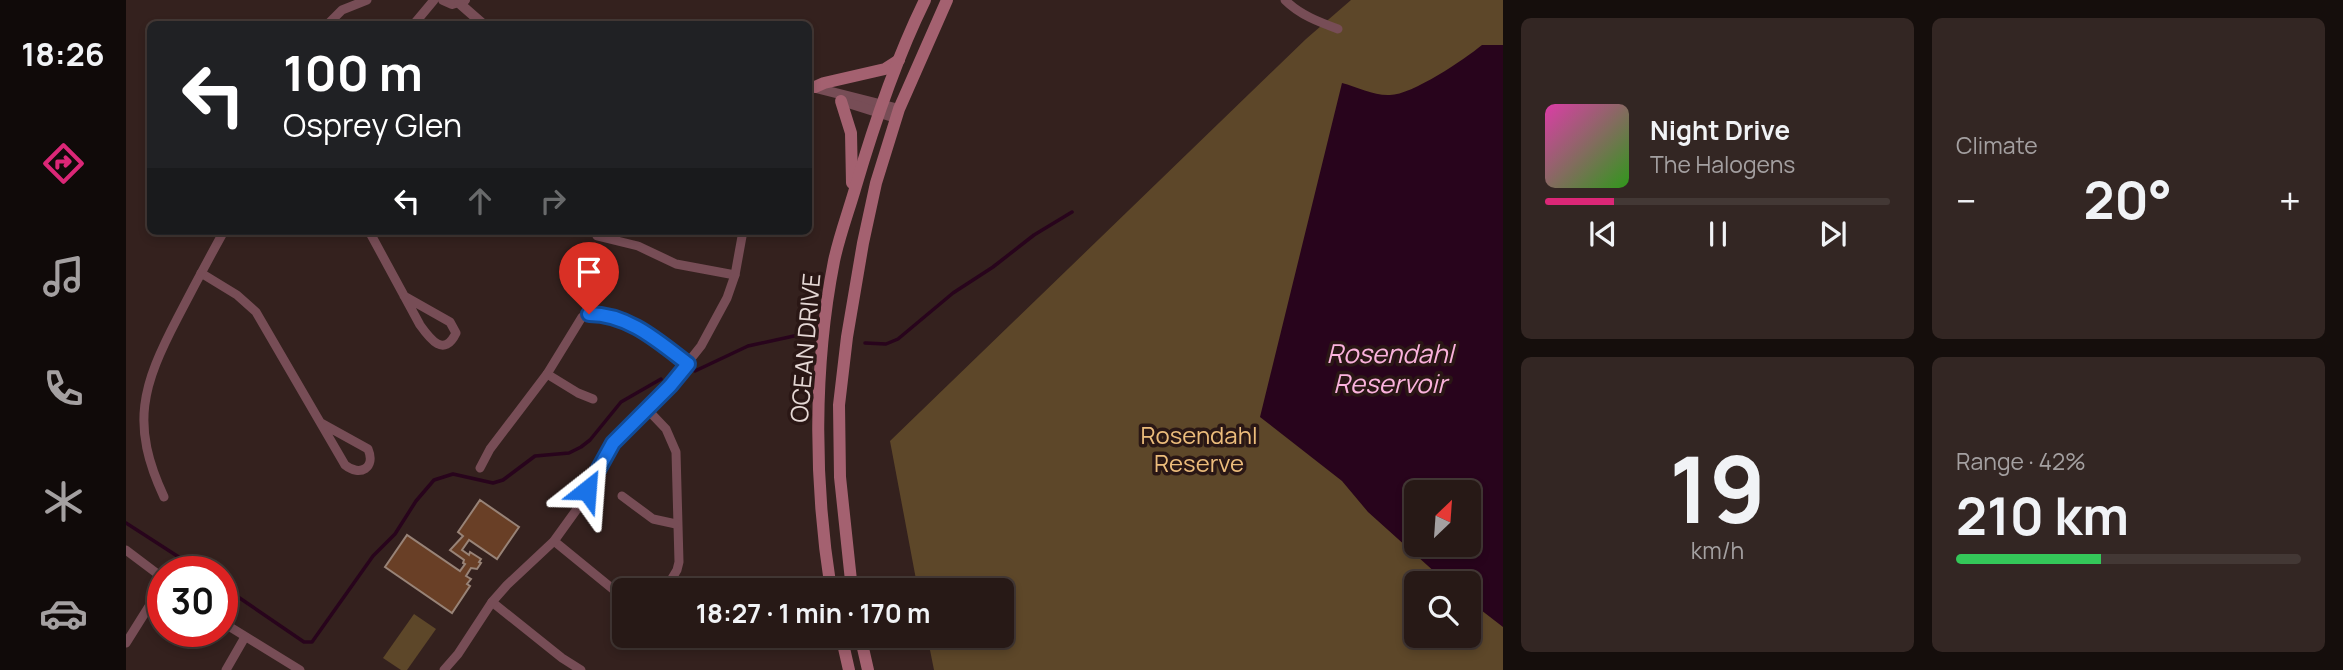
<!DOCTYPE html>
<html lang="en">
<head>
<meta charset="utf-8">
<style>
	:root { --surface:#271916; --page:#332623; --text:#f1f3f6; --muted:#a4a0a1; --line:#433835; --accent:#db2777 }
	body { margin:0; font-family:Manrope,sans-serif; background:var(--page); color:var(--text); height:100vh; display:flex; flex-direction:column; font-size:26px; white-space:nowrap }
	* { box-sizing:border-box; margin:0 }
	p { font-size:23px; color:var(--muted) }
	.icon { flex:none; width:38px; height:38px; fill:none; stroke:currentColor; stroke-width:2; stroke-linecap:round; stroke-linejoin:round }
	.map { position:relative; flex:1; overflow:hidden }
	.panel { display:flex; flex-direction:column; gap:18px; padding:18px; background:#150e0c; width:840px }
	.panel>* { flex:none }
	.banner { position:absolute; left:21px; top:21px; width:665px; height:214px; border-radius:10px; box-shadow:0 4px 10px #0003,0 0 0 2px var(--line); background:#202124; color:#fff; overflow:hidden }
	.needle { width:46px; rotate:25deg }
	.tools { position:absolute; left:1278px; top:480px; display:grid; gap:14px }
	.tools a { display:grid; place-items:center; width:77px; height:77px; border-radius:10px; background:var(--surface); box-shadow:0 4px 10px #0003,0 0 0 2px var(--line); font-size:35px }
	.speed { position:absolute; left:21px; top:556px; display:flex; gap:14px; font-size:35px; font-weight:700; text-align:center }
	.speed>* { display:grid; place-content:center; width:91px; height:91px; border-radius:50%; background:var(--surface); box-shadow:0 4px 10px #0003,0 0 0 2px var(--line); line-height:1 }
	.speed .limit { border:10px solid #d22; background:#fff; color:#111 }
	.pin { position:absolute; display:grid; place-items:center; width:60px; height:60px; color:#fff; margin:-72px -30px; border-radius:50% 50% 50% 0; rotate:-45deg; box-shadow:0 0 7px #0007 }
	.pin .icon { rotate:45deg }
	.me { position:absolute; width:77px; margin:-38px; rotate:28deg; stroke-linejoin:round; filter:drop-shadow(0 0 5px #0008) }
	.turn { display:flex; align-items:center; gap:24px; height:147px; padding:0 21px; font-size:32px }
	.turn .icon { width:91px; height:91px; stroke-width:2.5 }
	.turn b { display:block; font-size:49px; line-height:60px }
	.lanes { display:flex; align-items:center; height:66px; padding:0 21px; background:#0003; justify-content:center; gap:35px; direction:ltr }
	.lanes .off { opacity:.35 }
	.big { font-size:52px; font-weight:700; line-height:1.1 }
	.panel .widget { flex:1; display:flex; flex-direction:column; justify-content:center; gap:10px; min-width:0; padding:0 24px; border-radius:10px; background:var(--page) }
	.panel .dial { align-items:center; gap:0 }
	.dial b { font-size:91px; line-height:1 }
	.song { display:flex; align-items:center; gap:21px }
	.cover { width:84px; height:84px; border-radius:10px; background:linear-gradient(135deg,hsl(320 70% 55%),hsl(110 70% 35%)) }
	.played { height:7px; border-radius:4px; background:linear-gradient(90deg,var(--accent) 20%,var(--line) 20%) }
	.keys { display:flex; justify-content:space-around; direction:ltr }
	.heat { display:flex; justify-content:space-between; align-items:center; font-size:38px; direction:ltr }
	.charge { height:10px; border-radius:5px; background:linear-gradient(90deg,#34c759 42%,var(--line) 0) }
	.panel .tiles { flex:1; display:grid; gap:18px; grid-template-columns:repeat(2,1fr) }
	.trip { position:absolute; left:486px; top:578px; width:402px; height:70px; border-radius:10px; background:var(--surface); box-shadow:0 4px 10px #0003,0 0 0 2px var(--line); font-weight:700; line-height:70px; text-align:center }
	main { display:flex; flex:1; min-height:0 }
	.dock { display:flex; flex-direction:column; width:126px; justify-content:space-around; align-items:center; background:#100a09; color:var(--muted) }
	.dock .icon { width:49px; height:49px }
	.dock .on { color:var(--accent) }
	.dock b { font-size:32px; color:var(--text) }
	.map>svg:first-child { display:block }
</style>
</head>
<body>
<main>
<nav class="dock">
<b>18:26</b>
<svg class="icon on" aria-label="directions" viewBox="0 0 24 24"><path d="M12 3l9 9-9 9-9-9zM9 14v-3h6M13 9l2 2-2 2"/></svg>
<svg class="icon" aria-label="music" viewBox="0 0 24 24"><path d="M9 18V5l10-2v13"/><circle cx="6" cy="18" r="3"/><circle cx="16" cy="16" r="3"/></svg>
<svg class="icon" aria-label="phone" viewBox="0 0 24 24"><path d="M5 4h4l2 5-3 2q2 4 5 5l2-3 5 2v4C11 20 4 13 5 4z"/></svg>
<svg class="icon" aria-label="climate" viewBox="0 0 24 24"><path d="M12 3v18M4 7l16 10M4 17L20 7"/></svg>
<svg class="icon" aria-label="car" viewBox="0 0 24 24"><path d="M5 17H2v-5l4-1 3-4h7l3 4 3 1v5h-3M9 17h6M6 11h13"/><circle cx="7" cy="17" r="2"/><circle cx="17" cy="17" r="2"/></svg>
</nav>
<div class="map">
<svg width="1377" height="670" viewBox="0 0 1377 670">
	<rect width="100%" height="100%" fill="#34211e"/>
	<g fill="#5d4729" fill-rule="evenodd">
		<path d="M1225,0H1377V670H808L801,635H877V590H792L764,441L1180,39ZM1290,492H1342V544H1290ZM1290,583H1342V635H1290Z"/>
		<path d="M288,614L310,629L281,670H275L257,658Z"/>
	</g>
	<path fill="#28041c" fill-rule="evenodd" d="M1356,45H1377V627L1342,600V583H1321L1242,512L1216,481L1134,417L1216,83C1231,87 1249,96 1264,95C1286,95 1339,59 1356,45ZM1290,492H1342V544H1290Z"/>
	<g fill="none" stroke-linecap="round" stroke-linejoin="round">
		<g stroke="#28041c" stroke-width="3.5">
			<path d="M739,343L760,344L772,339L827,293L867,267L908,235L946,212"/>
			<path d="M569,371L622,346L677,334"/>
			<path d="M0,523L76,572"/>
			<path d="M96,586L178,642H186L247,556L269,534L290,501L308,480L327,474L367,483L377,480L409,456L443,453L455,447L464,440L495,402L535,379"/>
		</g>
	</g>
	<path fill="#693f26" stroke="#988377" stroke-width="2" d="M354,500L393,527L371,559L343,540L336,550L343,555L344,552L355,559L353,562L355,563L351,569L345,568L340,576L345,579L341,584L344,586L326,613L259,567L281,535L334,571L339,564L337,563L338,560L324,550L337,536L332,532Z"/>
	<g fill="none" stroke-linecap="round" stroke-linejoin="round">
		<g stroke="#774d56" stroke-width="9">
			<path d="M1159,0C1174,15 1193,22 1212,29"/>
			<path d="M202,24L216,10L241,0"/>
			<path d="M288,24L308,0"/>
			<path d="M243,231L294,325C304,339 318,358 330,333L324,322L278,296"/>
			<path d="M471,236L512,246L550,264L609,275"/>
			<path d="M75,273L111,295L130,312L219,465C234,477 250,468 242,449L195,423"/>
			<path d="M421,374L452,393L467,399"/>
			<path d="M520,408L540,429L550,452L553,562L551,570L539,590"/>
			<path d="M354,468L364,449L421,374L456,317C489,302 538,345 562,364"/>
			<path d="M496,496L527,519L550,524"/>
			<path d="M38,497C4,424 16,386 52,317C67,288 82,260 98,231"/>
			<path d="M428,541L499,599"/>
			<path d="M0,550L37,578"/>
			<path d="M366,602L436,658L455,670"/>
			<path d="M96,622L174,670"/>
			<path d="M558,635L561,637"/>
			<path d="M0,643L37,584"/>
			<path d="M100,670L119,637"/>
			<path d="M318,670L332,654L366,602L381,585L428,541L451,509L487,443L544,385L575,346L601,298L609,275L617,231"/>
		</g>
		<g stroke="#774d56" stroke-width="10">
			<path d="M317,0L326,4L339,0"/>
			<path d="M333,3L357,24"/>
			<path d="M682,86L773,109"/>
			<path d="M716,101L770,118"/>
		</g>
		<g stroke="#a46170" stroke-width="12">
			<path d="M689,87L698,83L759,69L773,60"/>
			<path d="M715,101L725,133L726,183"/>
			<path d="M705,590C688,483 687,368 708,261C713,237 722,213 729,189C748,124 769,61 799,0"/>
			<path d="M726,590L714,477L713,405L721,337L737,243L750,183L773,109L821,0"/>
			<path d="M715,635L723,670"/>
			<path d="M734,635L742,670"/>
		</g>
	</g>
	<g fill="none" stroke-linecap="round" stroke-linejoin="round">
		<g stroke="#114b97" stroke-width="18">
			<path id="route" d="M461,490L487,443L544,386L562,364C532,341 502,314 463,314"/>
		</g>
		<use href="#route" stroke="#1a73e8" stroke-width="12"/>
	</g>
	<g text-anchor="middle" stroke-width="7" stroke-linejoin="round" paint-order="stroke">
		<g font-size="24" fill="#e5d8d5" stroke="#2a1715">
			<text transform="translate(680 348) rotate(-85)" y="8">OCEAN DRIVE</text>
		</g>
		<g font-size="24" fill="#ecbc7b" stroke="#2a1715">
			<text x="1073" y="444">Rosendahl<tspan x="1073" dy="28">Reserve</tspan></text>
		</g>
		<g font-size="26" font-style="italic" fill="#fab2dc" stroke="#2a1715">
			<text x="1264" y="363">Rosendahl<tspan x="1264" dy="30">Reservoir</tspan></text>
		</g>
	</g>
</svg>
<div class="tools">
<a><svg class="needle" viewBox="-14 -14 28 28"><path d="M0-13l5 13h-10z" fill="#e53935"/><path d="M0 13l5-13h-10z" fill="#a4a0a1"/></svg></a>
<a><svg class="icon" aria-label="search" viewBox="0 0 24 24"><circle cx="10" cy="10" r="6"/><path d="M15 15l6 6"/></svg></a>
</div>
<div class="speed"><div class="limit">30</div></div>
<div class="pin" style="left:463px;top:314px;background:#d93025"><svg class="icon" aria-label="arrive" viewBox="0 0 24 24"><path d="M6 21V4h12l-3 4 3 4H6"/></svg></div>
<svg class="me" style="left:461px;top:490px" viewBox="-20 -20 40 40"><path d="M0-17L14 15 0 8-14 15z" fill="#1a73e8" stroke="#fff" stroke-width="4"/></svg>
<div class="trip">18:27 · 1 min · 170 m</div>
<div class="banner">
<div class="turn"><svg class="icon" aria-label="left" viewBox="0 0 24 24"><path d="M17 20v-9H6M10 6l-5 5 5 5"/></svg><div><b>100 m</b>Osprey Glen</div></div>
<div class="lanes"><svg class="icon" aria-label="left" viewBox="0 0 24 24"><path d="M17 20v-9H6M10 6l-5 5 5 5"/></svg><svg class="icon off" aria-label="ahead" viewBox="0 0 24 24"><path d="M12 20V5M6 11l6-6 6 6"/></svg><svg class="icon off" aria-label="right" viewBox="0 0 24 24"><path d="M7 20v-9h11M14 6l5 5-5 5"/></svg></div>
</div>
</div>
<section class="panel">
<div class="tiles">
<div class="widget">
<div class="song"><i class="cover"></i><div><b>Night Drive</b><p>The Halogens</p></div></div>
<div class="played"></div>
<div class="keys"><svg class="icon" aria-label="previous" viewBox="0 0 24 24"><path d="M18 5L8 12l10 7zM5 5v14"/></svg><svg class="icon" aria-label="pause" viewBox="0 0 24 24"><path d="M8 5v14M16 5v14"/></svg><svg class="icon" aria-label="next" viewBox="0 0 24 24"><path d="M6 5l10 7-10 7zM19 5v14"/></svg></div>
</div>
<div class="widget"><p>Climate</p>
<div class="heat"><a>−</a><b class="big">20°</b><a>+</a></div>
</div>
<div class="widget dial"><b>19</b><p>km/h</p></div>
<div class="widget"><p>Range · 42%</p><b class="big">210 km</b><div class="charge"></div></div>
</div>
</section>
</main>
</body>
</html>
